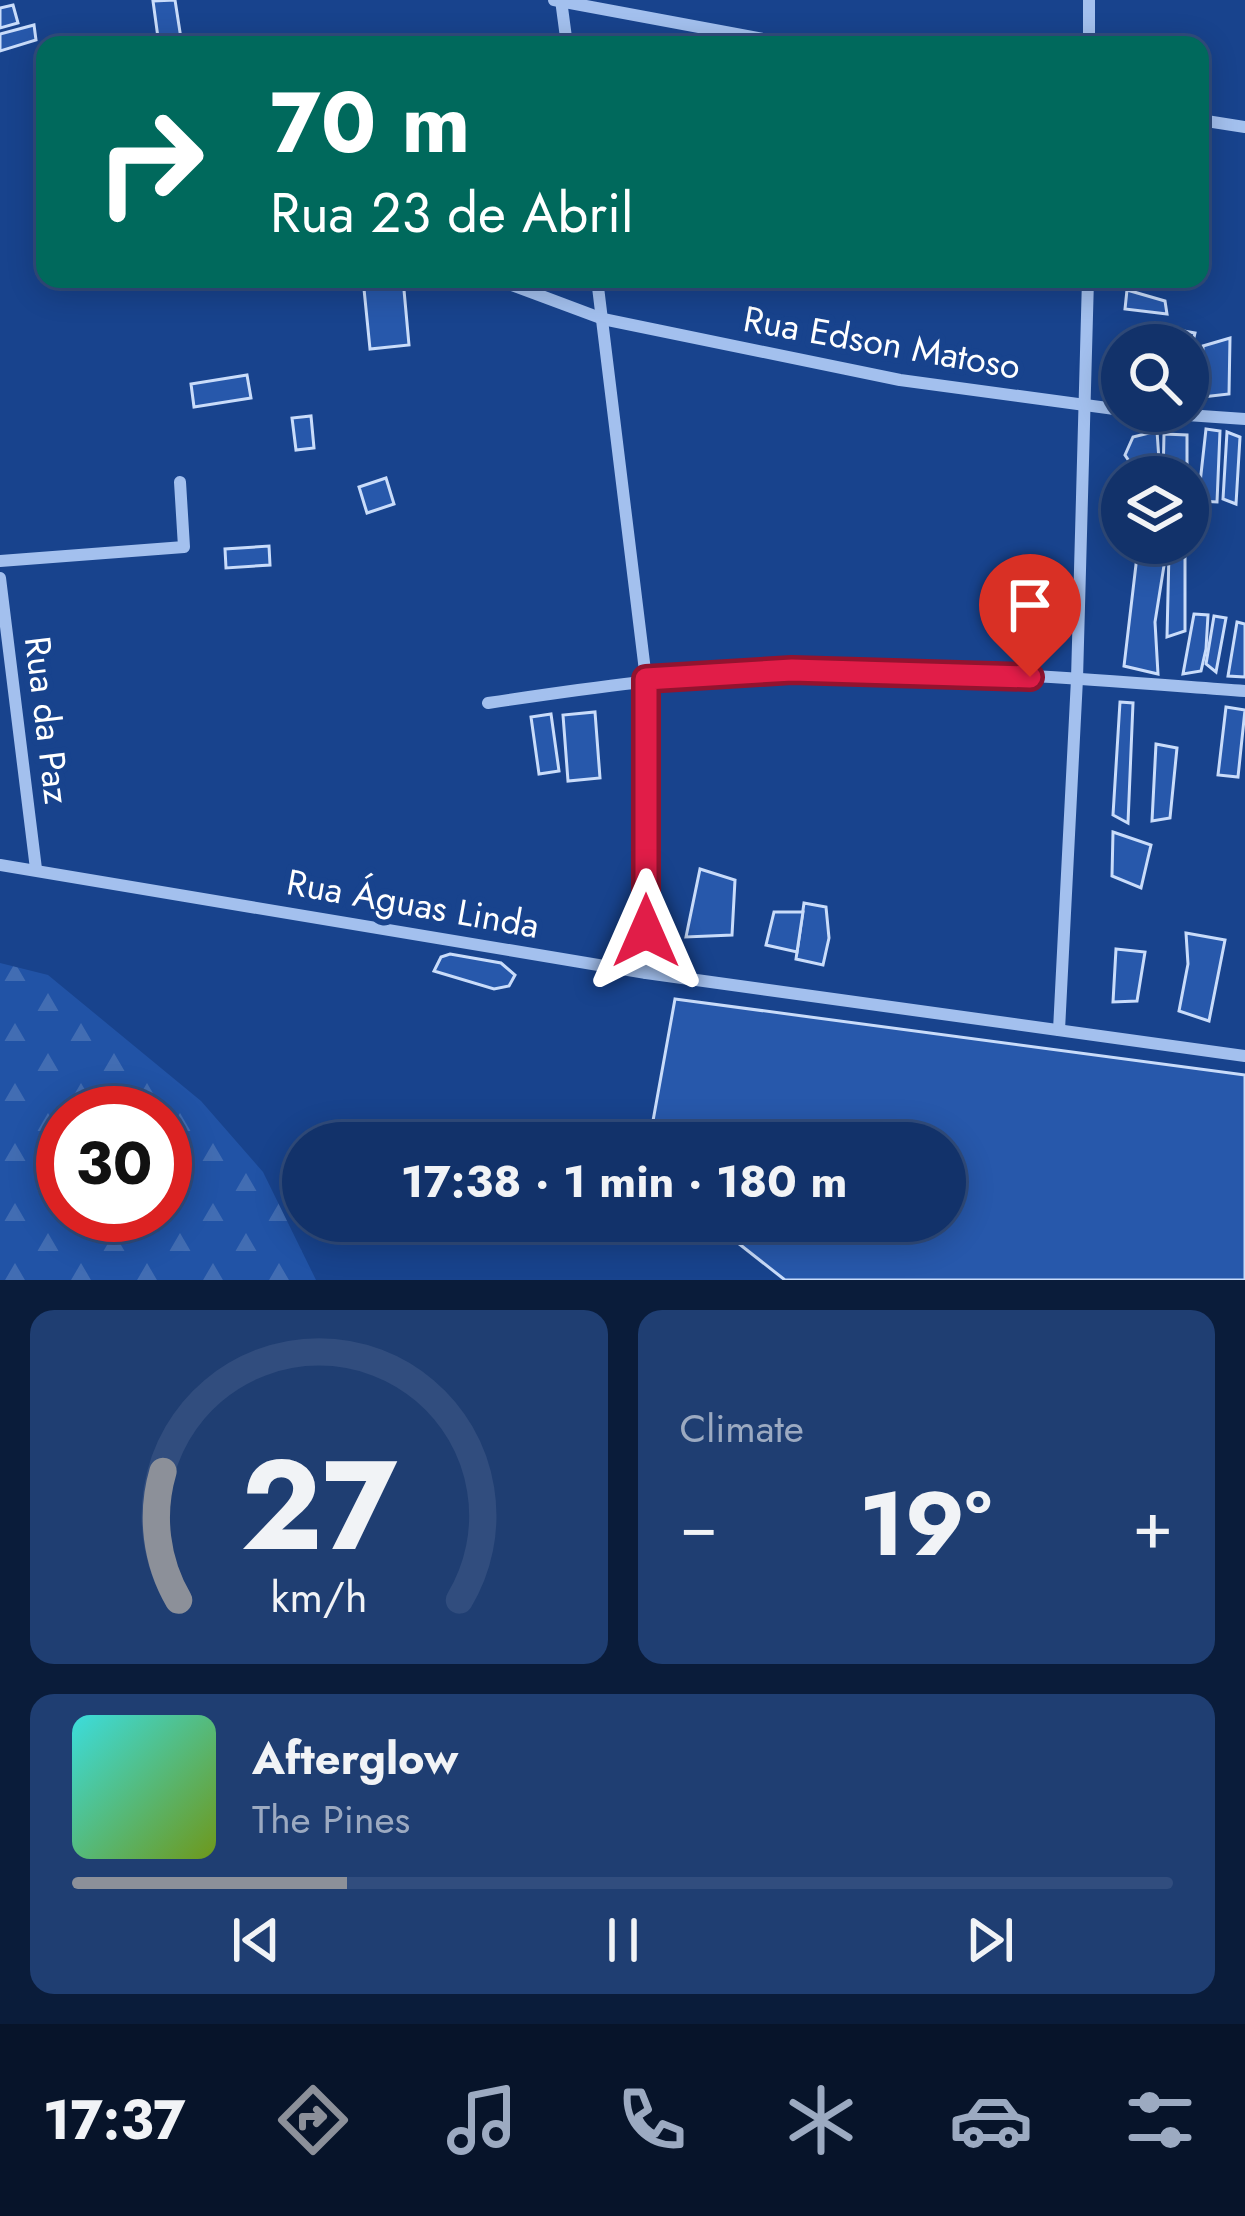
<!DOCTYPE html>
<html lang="en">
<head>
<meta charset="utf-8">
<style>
	:root { --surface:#12326a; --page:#1f3e72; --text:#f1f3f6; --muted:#9caac1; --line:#314d7e; --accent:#8c9099 }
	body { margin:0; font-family:Jost,sans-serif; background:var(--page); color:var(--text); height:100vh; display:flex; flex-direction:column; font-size:45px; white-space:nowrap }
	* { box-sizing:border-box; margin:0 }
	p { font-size:39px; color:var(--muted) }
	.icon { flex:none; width:66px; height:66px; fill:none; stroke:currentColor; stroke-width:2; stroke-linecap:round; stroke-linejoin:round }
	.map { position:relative; height:1280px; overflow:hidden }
	.drawer { display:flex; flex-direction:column; gap:30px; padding:30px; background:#0a1c3a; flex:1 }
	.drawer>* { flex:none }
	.guide { position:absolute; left:36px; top:36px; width:1173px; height:252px; border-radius:24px; box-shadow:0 6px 30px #0003,0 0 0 3px var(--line); background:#00695c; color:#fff; overflow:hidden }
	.controls { position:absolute; left:1101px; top:324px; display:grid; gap:24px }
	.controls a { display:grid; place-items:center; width:108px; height:108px; border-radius:50%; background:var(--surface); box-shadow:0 6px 30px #0003,0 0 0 3px var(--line); font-size:60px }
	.speed { position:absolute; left:36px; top:1086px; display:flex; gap:24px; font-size:60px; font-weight:700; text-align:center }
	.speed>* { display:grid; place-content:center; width:156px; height:156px; border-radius:50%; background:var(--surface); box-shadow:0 6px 30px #0003,0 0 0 3px var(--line); line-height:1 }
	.speed .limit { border:18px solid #d22; background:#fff; color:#111 }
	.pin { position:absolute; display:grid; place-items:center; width:102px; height:102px; color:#fff; margin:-123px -51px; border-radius:50% 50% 50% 0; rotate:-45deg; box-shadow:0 0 12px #0007 }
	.pin .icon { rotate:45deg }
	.me { position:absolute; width:132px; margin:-66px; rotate:0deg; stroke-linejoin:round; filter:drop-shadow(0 0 9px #0008) }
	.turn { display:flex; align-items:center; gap:42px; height:252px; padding:0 36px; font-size:54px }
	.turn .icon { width:156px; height:156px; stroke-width:2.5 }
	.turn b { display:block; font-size:84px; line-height:102px }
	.big { font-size:90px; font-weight:700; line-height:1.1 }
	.drawer .card { flex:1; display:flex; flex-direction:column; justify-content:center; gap:18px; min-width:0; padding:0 42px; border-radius:24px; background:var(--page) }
	.drawer .dial { align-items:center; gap:0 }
	.dial svg { height:312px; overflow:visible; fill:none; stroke:var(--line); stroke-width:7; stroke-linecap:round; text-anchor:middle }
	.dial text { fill:var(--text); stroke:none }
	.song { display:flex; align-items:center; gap:36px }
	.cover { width:144px; height:144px; border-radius:18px; background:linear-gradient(135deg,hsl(180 70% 55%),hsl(80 70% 35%)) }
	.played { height:12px; border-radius:6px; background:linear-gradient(90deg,var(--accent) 25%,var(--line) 25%) }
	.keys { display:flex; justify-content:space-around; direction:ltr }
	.heat { display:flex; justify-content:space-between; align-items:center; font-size:66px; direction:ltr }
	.drawer .tiles { flex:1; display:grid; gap:30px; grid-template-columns:1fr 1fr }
	.card:last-child { grid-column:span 2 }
	.trip { position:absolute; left:282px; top:1122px; width:684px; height:120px; border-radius:60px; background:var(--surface); box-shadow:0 6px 30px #0003,0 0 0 3px var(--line); font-weight:700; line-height:120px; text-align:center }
	.tabs { display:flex; height:192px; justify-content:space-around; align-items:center; background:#07142a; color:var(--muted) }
	.tabs .icon { width:84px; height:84px }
	.tabs .selected { color:var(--accent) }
	.tabs b { font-size:54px; color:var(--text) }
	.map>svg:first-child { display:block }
</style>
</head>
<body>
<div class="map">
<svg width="1245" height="1280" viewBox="0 0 1245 1280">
	<defs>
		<pattern id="forest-firs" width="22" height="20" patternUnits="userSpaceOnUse" patternTransform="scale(3)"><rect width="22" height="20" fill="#2153a6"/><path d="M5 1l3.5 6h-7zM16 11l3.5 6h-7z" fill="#426db3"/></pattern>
	</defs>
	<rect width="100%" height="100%" fill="#18438d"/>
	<path fill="url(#forest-firs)" fill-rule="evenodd" d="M0,963L48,975L201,1101L263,1172L316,1280H0ZM63,1113H165V1215H63Z"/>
	<g fill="#2758ab" stroke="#c9dcfa" stroke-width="3">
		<path d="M175,0L182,45H159L153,1Z"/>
		<path d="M13,5L18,23L0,28V8Z"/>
		<path d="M34,25L36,40L0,51V34Z"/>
		<path d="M363,279H403L409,345L370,349Z"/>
		<path d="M1127,290L1165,301L1167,314L1125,309Z"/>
		<path d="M1161,327L1195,333L1190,354L1196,388L1188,378V345H1163Z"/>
		<path d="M1230,338L1229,394L1202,397L1203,346Z"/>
		<path d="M247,375L251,398L194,407L191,384Z"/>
		<path d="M311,416L314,448L296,450L292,418Z"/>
		<path d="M1206,429L1220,431L1217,502L1198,501Z"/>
		<path d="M1157,431L1159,460L1129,461L1125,455L1133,437Z"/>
		<path d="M1227,432L1240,437L1236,504L1223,499Z"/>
		<path d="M1164,434L1187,435V477H1163Z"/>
		<path d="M1130,465L1162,469V477H1131Z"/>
		<path d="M386,478L394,504L367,513L359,487Z"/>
		<path d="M269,546L270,565L226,568L225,549Z"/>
		<path d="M1169,552L1185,553V631L1167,637Z"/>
		<path d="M1166,553L1155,622L1158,674L1124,666L1137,556Z"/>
		<path d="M1194,614L1208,615L1206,649L1201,671L1183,674Z"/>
		<path d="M1214,616L1226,618L1216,672L1206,664Z"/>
		<path d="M1237,622L1245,624V677L1228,676Z"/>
		<path d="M1120,702L1133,703L1128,823L1113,815Z"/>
		<path d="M1226,707L1245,710L1238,777L1218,775Z"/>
		<path d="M595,712L600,778L568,781L563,715Z"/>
		<path d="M551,714L559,771L539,774L531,717Z"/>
		<path d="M1156,744L1177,748L1170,818L1152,821Z"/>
		<path d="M1113,832L1151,845L1141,888L1112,876Z"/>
		<path d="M700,869L735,880L732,935L686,937Z"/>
		<path d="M804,903L826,907L829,938L823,965L796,959Z"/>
		<path d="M774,912H803L797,952L766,945Z"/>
		<path d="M1186,933L1225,940L1209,1021L1179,1011L1188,964Z"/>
		<path d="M1116,949L1145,952L1137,1001L1113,1002Z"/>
		<path d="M450,954L501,963L515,975L509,986L494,989L434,971L441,957Z"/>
		<path d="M675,999L1245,1075V1280H785L710,1221H945V1143H649Z"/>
	</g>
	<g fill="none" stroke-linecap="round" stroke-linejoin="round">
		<g stroke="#a3c0ee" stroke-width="12">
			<path d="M554,0L795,45"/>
			<path d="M561,0L567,45"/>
			<path d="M1089,0V45"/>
			<path d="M1200,120L1245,127"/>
			<path d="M496,279L603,319L900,380L1122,410"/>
			<path d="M597,279L646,679V973"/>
			<path d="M1129,411L1245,419"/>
			<path d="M0,561L184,547L180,482"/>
			<path d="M0,578L36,869"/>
			<path d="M488,703C588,688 687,674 788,671C939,666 1094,680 1245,691"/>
			<path d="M0,865L646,973L1245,1056"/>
			<path d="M1059,1030L1077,679L1088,279"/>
		</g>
	</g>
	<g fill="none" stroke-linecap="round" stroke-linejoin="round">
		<g stroke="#92132f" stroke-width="30">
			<path id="route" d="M646,931V679L792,670L1030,677"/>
		</g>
		<use href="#route" stroke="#e11d48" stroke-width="21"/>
	</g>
	<g text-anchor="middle" stroke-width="12" stroke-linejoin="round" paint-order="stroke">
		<g font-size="36" fill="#fff" stroke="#18438d">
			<text transform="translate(882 342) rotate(10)" y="13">Rua Edson Matoso</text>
			<text transform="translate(48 720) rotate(83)" y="13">Rua da Paz</text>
			<text transform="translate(413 903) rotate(10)" y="13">Rua Águas Linda</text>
		</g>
	</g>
</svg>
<div class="controls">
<a><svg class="icon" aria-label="search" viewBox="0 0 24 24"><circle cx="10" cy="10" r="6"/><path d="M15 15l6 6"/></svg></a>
<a><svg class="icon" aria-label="layers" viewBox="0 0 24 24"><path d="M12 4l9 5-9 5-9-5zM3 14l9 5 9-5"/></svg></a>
</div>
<div class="speed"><div class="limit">30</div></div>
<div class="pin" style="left:1030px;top:677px;background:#d93025"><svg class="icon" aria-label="arrive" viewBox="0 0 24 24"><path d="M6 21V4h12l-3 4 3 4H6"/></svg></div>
<svg class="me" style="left:646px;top:931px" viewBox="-20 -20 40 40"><path d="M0-17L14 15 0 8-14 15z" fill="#e11d48" stroke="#fff" stroke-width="4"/></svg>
<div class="trip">17:38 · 1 min · 180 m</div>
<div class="guide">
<div class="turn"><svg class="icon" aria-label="right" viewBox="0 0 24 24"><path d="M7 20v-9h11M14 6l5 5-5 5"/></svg><div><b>70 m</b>Rua 23 de Abril</div></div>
</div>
</div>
<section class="drawer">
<div class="tiles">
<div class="card dial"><svg viewBox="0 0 100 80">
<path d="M14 69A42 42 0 1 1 86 69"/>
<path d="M14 69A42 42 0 0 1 10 36" stroke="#8c9099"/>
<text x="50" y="56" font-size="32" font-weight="700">27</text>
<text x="50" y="72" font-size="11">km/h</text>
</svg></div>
<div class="card"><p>Climate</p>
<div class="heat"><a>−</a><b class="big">19°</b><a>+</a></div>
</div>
<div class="card">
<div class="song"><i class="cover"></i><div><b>Afterglow</b><p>The Pines</p></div></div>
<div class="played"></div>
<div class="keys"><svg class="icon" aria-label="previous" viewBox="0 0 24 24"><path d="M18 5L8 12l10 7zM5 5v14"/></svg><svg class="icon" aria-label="pause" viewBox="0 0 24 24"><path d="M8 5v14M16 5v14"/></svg><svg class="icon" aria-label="next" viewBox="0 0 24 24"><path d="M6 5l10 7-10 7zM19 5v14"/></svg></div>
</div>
</div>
</section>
<nav class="tabs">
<b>17:37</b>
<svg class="icon selected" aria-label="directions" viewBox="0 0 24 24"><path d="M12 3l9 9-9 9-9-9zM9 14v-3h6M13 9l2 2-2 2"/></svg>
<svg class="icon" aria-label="music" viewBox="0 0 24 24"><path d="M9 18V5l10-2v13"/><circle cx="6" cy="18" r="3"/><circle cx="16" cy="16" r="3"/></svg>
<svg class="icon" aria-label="phone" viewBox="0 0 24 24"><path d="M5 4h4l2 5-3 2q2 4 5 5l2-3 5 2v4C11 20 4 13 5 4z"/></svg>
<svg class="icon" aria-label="climate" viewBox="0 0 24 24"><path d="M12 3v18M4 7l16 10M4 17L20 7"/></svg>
<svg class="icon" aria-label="car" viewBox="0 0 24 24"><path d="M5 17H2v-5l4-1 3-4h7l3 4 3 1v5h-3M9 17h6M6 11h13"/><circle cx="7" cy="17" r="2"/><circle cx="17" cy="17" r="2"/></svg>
<svg class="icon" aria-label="filters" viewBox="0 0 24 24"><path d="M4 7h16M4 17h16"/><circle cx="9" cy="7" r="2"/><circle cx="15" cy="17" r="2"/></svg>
</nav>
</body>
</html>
